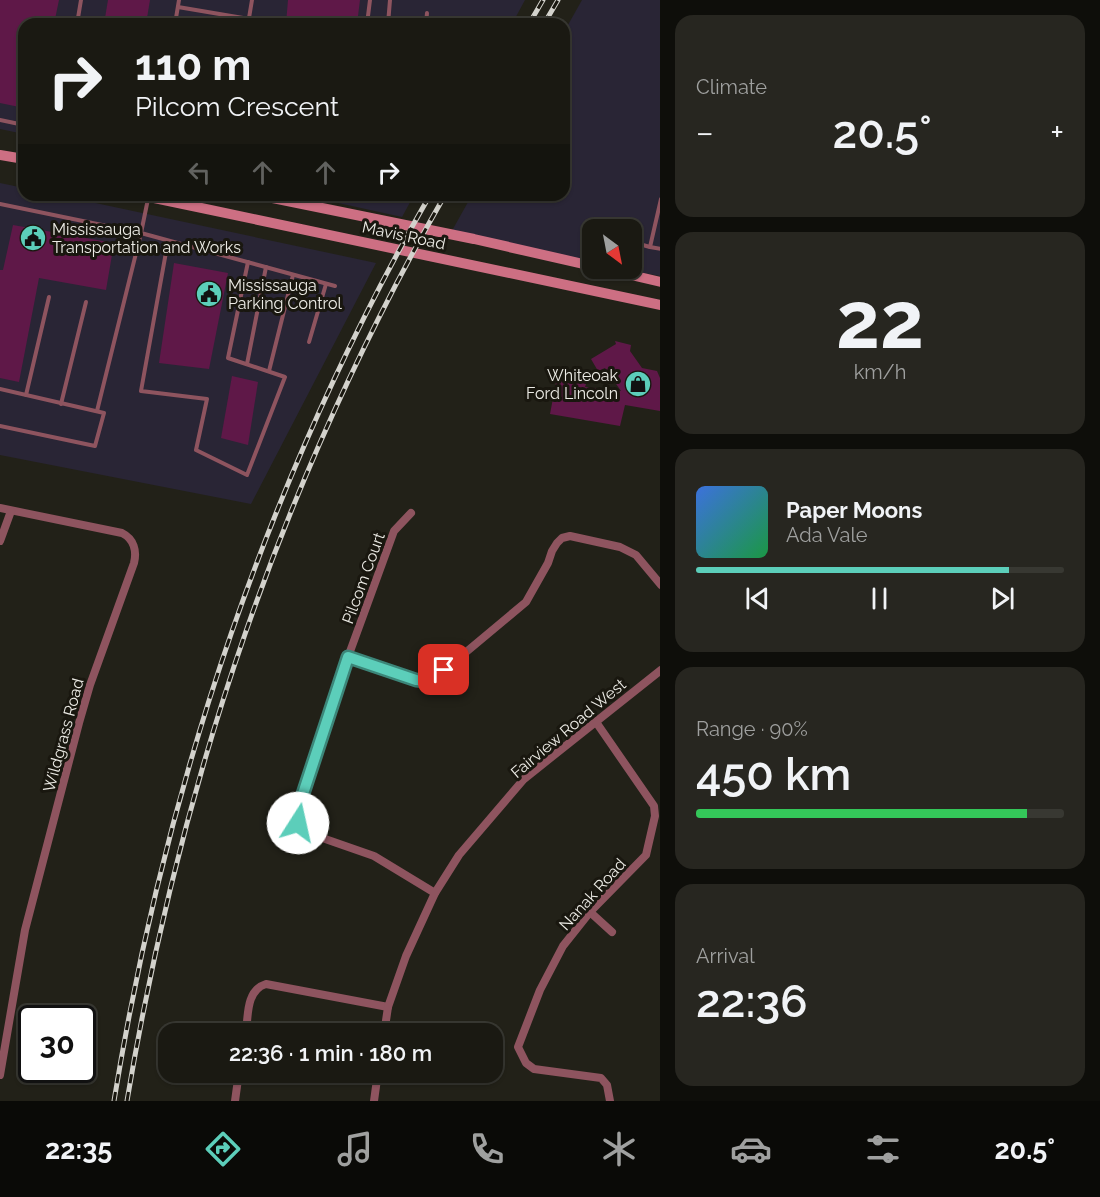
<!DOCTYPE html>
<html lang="en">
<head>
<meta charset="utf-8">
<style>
	:root { --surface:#1a1912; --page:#272620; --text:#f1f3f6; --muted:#9fa09f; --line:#383832; --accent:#5cceba }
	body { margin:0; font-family:Raleway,sans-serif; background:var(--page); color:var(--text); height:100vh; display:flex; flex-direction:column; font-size:22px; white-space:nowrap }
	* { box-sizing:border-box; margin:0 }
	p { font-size:20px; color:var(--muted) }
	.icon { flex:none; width:33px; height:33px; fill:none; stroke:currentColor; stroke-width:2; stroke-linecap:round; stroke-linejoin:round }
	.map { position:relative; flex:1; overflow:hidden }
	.panel { display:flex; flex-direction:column; gap:15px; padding:15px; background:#0e0e0a; width:440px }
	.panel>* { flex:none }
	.top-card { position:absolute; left:18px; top:18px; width:552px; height:183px; border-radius:18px; box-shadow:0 2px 4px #0004,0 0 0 2px var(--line); background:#1a1912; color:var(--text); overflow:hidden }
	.needle { width:39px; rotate:148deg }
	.fabs { position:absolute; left:582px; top:219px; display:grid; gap:12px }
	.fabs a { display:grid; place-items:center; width:60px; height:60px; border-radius:12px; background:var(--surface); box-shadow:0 2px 4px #0004,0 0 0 2px var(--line); font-size:30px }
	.speed { position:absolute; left:18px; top:1005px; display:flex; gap:12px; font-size:30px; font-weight:700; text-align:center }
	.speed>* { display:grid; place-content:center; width:78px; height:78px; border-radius:50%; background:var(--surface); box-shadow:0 2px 4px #0004,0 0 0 2px var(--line); line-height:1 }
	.speed .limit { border:3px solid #111; border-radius:9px; background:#fff; color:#111 }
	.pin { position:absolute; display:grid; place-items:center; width:51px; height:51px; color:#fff; margin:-26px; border-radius:12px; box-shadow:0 3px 9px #0006 }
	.me { position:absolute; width:66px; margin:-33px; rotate:10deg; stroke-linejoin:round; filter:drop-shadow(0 0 4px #0008) }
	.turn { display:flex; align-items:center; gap:21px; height:126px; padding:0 18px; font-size:27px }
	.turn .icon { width:78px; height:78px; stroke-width:2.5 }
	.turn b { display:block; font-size:42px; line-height:51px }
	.lanes { display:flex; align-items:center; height:57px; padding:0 18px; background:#0003; justify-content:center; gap:30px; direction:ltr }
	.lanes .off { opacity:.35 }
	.big { font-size:45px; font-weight:600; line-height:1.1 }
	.panel .card { flex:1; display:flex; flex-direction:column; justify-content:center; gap:9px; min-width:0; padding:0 21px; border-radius:18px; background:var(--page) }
	.panel .dial { align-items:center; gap:0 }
	.dial b { font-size:78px; line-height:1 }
	.song { display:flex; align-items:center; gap:18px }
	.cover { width:72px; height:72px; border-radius:9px; background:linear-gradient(135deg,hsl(220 70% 55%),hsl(140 70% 35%)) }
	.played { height:6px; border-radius:3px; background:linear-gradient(90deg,var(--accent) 85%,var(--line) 85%) }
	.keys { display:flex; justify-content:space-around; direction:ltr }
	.heat { display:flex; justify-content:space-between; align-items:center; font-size:33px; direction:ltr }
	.charge { height:9px; border-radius:4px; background:linear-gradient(90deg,#34c759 90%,var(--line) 0) }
	.trip { position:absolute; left:158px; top:1023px; width:345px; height:60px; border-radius:18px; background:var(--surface); box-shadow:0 2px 4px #0004,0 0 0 2px var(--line); font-weight:600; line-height:60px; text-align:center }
	.dock { display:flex; height:96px; justify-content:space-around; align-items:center; background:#0a0a07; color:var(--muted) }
	.dock .icon { width:42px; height:42px }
	.dock .current { color:var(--accent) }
	.dock b { font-size:27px; color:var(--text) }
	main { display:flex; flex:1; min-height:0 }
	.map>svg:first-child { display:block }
</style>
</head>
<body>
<main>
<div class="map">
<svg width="661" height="1101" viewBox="0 0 661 1101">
	<rect width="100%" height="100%" fill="#222118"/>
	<g fill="#292535">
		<path d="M0,0H525L512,24H24V134L0,129Z"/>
		<path d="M582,0H660V276L622,269L632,268V230H592V263L449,236L472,195H564V32Z"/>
		<path d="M0,183L24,188V195H58L376,263L251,504L0,455Z"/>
		<path d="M302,195H414L402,217Z"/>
	</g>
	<g fill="#5f1848">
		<path d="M0,0H59L54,24H24V108L0,103Z"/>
		<path d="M108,0H150L146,24H104Z"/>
		<path d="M288,0H360L357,24H286Z"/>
		<path d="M13,225L114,243L106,290L39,278L19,382L0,378V270H3Z"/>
		<path d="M174,263L228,273L209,369L159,363Z"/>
		<path d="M615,341L631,345L630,351L642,368L657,371L660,378V411L625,405L620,426L550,414L557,377L586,384L585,387L621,391L605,368L598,371L591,359L616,344Z"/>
		<path d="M232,376L258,382L248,445L221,438Z"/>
	</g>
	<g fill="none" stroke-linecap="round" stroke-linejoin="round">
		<g stroke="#8e545f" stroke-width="4">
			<path d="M178,7L249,19"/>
			<path d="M77,24L81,0"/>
			<path d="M175,24L179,0"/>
			<path d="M248,24L252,0"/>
			<path d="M367,24L370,0"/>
			<path d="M388,24L390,0"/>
			<path d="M426,24L427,13"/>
			<path d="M0,120L24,125"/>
			<path d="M148,199L141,233L335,286"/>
			<path d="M661,199L650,247L661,249"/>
			<path d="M0,204L141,233L97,411"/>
			<path d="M168,241L141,391L207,399L196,450L247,475L285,377L228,358L248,262"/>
			<path d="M632,242L650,247"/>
			<path d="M309,342L326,284"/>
			<path d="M247,364L266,267"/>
			<path d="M269,371L293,275"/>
			<path d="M0,389L104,413L95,446L0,426"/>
			<path d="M26,395L49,297"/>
			<path d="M61,404L86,302"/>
		</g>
		<g stroke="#8e545f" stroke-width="8">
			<path d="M0,508L122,533C134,539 137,551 134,563L90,685L79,723L25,930L0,1075"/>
			<path d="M411,513L394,531L348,657L296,816L298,823L308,833L374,856L435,893"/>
			<path d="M0,541L11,511"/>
			<path d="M348,657L416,680L427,681L435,678L526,602L548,563L552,551L557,543L562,538L570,536L620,547L636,555L661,585"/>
			<path d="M596,722L654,806L655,816L646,855L590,912L563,946L540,990L518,1047L526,1063L534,1069L601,1078L607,1085L610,1101"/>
			<path d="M590,912L612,932"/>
			<path d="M246,1034C248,1016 246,990 266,984L388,1007"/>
			<path d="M384,1034L388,1007L406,956L435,893L459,855L524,779L661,670"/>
			<path d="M235,1101L239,1072"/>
			<path d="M374,1101L378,1072"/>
		</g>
		<g stroke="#cd6f83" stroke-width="10">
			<path d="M0,155L24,159"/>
			<path d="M140,195L661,305"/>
			<path d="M258,195L474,239L592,266"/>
			<path d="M601,268L661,282"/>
		</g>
		<g stroke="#d3d2cc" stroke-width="5">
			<g id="rail">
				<path d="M529,24L543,0"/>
				<path d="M544,24L558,0"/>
				<path d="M114,1101C166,783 269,475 430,195"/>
				<path d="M127,1101C181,779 282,479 445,195"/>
			</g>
		</g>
		<use href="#rail" stroke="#19170f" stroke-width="3" stroke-dasharray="9" stroke-linecap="butt"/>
	</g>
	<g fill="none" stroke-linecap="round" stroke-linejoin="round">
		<g stroke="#3c8679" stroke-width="15">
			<path id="route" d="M298,823L297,812L348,657L416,680C429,681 435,679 444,670"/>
		</g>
		<use href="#route" stroke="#5cceba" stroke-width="10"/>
	</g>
	<defs>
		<g id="civic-disc" transform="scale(1.35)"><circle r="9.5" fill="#5cceba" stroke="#19170f"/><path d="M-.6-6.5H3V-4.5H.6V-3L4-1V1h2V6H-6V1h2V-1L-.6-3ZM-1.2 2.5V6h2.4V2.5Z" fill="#111"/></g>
		<g id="shop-disc" transform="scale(1.35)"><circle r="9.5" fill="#5cceba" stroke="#19170f"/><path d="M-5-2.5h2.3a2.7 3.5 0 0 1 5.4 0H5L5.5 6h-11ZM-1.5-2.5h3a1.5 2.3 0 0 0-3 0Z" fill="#111"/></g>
	</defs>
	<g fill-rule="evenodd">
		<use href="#civic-disc" x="33" y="238"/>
		<use href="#civic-disc" x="209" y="294"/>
		<use href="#shop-disc" x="638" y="384"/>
	</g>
	<g text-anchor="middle" stroke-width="6" stroke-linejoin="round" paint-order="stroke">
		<g font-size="16" fill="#edece6" stroke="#19170f" text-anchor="start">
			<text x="52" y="235">Mississauga<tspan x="52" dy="18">Transportation and Works</tspan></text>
			<text x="228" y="291">Mississauga<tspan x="228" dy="18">Parking Control</tspan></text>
			<text x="618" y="381" text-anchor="end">Whiteoak<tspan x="618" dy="18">Ford Lincoln</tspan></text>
		</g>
		<g font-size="16" fill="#edece6" stroke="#19170f">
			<text transform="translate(404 235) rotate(12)" y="6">Mavis Road</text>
			<text transform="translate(363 578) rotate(-70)" y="6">Pilcom Court</text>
			<text transform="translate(568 728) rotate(-40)" y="6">Fairview Road West</text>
			<text transform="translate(63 735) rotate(-75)" y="6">Wildgrass Road</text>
			<text transform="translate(592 894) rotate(-48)" y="6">Nanak Road</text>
		</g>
	</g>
</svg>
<div class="fabs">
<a><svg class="needle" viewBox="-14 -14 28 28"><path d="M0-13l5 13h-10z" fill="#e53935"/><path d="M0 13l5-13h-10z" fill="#9fa09f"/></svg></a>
</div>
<div class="speed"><div class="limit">30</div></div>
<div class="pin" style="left:444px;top:670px;background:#d93025"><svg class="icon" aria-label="arrive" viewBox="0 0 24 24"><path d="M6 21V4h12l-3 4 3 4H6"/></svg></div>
<svg class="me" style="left:298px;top:823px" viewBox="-20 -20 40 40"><circle r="19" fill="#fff"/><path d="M0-13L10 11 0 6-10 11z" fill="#5cceba"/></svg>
<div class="trip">22:36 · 1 min · 180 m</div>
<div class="top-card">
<div class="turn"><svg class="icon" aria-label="right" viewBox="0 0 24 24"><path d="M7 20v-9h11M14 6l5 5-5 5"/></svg><div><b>110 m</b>Pilcom Crescent</div></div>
<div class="lanes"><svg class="icon off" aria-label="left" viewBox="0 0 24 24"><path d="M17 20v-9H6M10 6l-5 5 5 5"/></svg><svg class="icon off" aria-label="ahead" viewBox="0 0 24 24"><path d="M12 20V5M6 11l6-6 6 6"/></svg><svg class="icon off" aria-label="ahead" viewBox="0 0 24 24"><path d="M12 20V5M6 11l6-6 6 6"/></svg><svg class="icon" aria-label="right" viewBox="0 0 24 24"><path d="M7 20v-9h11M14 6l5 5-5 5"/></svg></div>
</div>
</div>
<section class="panel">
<div class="card"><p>Climate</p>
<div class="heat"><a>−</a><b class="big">20.5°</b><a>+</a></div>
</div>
<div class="card dial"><b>22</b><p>km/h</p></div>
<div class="card">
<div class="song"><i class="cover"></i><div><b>Paper Moons</b><p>Ada Vale</p></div></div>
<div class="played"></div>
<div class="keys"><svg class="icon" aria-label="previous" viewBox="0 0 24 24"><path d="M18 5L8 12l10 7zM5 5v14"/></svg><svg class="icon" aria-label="pause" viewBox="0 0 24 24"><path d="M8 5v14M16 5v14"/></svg><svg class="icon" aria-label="next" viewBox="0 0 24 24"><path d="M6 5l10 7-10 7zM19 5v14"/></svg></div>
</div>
<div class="card"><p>Range · 90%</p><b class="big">450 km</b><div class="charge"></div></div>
<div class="card"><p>Arrival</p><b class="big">22:36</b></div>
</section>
</main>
<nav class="dock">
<b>22:35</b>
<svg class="icon current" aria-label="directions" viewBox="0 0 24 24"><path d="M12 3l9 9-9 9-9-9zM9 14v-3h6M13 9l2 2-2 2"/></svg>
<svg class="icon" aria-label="music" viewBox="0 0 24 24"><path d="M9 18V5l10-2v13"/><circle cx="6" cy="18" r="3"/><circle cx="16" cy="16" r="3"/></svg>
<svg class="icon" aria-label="phone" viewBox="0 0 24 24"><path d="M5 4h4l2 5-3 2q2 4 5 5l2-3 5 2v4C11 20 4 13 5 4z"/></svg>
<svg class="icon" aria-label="climate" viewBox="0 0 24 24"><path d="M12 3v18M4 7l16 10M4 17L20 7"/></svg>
<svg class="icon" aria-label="car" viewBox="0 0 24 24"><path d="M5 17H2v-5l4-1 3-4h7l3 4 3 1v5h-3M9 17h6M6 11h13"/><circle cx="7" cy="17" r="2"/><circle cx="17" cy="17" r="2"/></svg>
<svg class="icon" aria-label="filters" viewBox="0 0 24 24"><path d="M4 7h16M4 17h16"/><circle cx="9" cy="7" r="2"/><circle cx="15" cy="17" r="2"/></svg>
<b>20.5°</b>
</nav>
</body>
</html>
